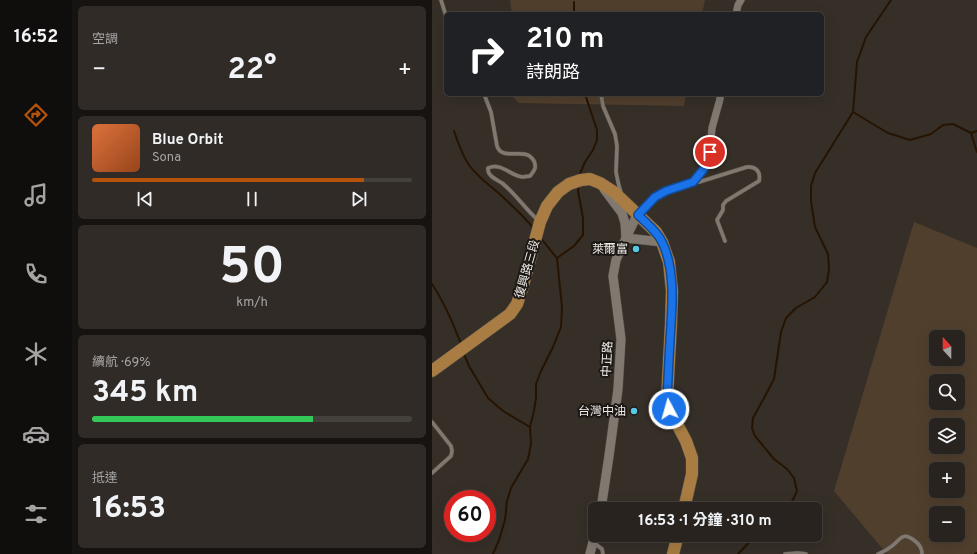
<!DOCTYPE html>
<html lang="zh-TW">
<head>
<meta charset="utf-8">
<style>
	:root { --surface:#28231e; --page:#302b27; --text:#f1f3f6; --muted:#a5a4a4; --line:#44403c; --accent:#b45309 }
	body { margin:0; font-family:Overpass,"Noto Sans TC",sans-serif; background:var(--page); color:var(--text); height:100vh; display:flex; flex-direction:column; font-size:15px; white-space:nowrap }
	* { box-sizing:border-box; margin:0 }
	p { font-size:13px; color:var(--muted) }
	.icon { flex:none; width:22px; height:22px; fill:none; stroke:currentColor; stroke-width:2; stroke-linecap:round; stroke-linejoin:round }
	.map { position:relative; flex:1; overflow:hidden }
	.side { display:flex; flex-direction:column; gap:6px; padding:6px; background:#161310; width:360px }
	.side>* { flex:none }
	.top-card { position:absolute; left:12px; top:12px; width:380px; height:84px; border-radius:6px; box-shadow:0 4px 16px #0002,0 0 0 1px var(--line); background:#202124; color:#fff; overflow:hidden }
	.needle { width:26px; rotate:339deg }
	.fabs { position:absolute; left:497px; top:330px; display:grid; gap:8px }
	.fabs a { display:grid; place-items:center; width:36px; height:36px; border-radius:6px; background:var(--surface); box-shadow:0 4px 16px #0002,0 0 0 1px var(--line); font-size:20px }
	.speed { position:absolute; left:12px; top:490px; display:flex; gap:8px; font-size:20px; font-weight:700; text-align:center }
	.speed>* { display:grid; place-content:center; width:52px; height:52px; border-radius:50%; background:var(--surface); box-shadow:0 4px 16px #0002,0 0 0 1px var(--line); line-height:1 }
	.speed .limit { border:6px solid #d22; background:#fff; color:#111 }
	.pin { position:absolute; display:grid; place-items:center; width:34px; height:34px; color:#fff; margin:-17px; border:2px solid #fff; border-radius:50%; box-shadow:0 1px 4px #0007 }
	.me { position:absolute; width:44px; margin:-22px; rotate:354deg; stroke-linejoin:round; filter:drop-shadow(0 0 3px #0008) }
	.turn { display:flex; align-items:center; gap:14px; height:84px; padding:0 16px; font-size:18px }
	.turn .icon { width:52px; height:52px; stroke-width:2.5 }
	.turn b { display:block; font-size:28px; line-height:34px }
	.big { font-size:30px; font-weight:700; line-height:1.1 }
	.side .tile { flex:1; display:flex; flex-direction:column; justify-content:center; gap:6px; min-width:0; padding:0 14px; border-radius:6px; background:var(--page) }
	.side .dial { align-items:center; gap:0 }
	.dial b { font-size:52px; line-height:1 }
	.song { display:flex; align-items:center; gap:12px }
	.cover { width:48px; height:48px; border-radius:6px; background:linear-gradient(135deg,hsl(20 70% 55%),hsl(20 70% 35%)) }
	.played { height:4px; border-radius:2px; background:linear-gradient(90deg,var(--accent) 85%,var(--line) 85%) }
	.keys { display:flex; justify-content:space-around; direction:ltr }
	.heat { display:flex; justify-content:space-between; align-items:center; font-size:22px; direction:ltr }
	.charge { height:6px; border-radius:3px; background:linear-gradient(90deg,#34c759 69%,var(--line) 0) }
	.trip { position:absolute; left:156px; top:502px; width:234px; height:40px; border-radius:6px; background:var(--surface); box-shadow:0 4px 16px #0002,0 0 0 1px var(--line); font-weight:700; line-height:40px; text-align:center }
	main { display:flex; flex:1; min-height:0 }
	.tab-bar { display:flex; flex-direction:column; width:72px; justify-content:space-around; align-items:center; background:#100e0c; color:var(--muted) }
	.tab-bar .icon { width:28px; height:28px }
	.tab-bar .on { color:var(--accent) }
	.tab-bar b { font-size:18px; color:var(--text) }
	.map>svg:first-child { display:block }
</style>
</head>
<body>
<main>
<nav class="tab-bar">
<b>16:52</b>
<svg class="icon on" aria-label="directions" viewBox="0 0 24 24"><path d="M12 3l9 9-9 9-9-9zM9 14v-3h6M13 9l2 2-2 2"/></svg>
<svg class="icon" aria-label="music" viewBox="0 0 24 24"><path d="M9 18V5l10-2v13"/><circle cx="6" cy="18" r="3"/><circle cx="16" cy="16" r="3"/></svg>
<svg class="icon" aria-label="phone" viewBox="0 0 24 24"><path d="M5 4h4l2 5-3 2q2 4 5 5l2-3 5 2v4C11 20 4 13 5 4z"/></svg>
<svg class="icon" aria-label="climate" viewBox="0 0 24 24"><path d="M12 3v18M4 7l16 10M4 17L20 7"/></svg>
<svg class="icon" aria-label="car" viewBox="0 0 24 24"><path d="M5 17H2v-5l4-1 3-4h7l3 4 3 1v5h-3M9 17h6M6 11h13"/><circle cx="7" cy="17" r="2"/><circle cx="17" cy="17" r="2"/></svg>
<svg class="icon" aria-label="filters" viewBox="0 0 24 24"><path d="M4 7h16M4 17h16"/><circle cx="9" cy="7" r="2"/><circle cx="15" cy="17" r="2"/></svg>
</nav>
<section class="side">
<div class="tile"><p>空調</p>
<div class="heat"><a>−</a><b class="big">22°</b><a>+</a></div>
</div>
<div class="tile">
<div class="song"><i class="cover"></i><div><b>Blue Orbit</b><p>Sona</p></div></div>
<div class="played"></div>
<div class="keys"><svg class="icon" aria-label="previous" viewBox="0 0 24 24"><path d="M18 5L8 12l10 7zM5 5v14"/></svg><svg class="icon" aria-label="pause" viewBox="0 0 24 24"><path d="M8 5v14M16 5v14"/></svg><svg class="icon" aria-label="next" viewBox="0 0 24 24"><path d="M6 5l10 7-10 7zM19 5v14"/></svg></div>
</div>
<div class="tile dial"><b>50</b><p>km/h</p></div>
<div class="tile"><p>續航 · 69%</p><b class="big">345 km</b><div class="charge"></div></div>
<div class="tile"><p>抵達</p><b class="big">16:53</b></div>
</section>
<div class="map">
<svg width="545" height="554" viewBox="0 0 545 554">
	<rect width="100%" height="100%" fill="#362f28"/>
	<g fill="#513f2d" fill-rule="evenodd">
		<path d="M78,0H273L270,14H80Z"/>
		<path d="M78,94H254L252,106L87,103Z"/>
		<path d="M482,222L545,248V554H455L402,491ZM504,337H526V359H504ZM504,381H526V403H504ZM504,425H526V447H504ZM504,469H526V491H504ZM504,513H526V535H504Z"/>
	</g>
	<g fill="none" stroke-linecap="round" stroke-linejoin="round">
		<g stroke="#271400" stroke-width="2">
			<path d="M142,2V14"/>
			<path d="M421,112L456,133L478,140L499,134L511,125L521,124L539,133L545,131"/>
			<path d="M22,131C26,143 30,155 37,165C47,179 62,188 74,200C84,209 94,219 102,229"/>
			<path d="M539,133L545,152"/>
			<path d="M147,176L153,162L161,150L165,140V130L153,94"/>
			<path d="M108,237L124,257"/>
			<path d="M0,284C12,302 21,323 29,344"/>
			<path d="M32,354L37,366L56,398L71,411L98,427"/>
			<path d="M354,509L358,506L365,491L362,478L355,469L342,459L323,436L320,428L321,418L332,398L342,379L349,332L354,318L364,308L383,297L395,282L397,269L396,254L383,227L379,201V186L383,173L421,112L425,62L434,37L459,0"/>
			<path d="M61,554L67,540L73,520L75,501L79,488L96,459L99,444L98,427L102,411L104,398V384L109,371L121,347L129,327L130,307L125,258L142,246L151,235V218L146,191L147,185"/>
			<path d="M306,554L324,535"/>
			<path d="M543,554L545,553"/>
		</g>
		<g stroke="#544e48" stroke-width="4.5">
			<g id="service">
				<path d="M9,0L14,16"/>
				<path d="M52,94L59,112L65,146C66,149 68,152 72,153C82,156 95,149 102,161C105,168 102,171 98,176C95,176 93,177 91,177C78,176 70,162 56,168C55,176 64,179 70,183C84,194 93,209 107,221"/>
				<path d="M169,94L171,106L183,134L185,146L184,172L186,182L189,193"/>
				<path d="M262,182H267L315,167C324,166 329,172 327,181L294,201L291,205V210L285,220L293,241"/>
				<path d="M0,422L19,446L20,451L19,456L0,473"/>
				<path d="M162,543L170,549L171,554"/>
				<path d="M353,554L366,553L374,554"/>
				<path d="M446,554C451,552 455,550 460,546C469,539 470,531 483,541C487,544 490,548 490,554"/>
			</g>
		</g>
		<g stroke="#544e48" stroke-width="8">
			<g id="minor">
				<path d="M304,14L306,5L309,0"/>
				<path d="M205,215L223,197L234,191L261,182L275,165L278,152L280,128L288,99V94"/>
			</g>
		</g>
		<g stroke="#544e48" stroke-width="10">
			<g id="tertiary">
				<path d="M172,189L190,213L193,223L194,238L230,242"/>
				<path d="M169,509L177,456L186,389L189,339L181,276L184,260L194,238L205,215"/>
				<path d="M158,554L163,534"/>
			</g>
		</g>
		<g stroke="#544e48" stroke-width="13">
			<g id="primary">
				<path d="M0,371L78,314L85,304L90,289L108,222L115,206L126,192L137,184L149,180L158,179L168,183L182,192L224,232L230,242L237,262L240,291L239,324L235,398L237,409L254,441L260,458V474L252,509"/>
				<path d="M241,554L246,535"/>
			</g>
		</g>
		<use href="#service" stroke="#817970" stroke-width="3.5"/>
		<use href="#minor" stroke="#817970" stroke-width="7"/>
		<use href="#tertiary" stroke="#817970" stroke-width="9"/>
		<use href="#primary" stroke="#a87c42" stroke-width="12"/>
	</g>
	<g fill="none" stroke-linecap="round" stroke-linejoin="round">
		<g stroke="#114b97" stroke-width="10">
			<path id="route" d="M237,409L235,398C236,379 237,359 238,340C240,310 244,270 230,242C225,231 214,223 206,215L223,197L234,191L261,182L275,165L278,152"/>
		</g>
		<use href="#route" stroke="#1a73e8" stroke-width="7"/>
	</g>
	<g fill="#59c8e5" stroke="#1b1815" stroke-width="1.5">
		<circle cx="204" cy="249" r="4"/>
		<circle cx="202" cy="411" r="4"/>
	</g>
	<g text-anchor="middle" stroke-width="4" stroke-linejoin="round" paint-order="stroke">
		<g font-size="12" fill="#efeae5" stroke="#1b1815" text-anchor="end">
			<text x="196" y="253">萊爾富</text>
			<text x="194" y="415">台灣中油</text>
		</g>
		<g font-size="12" fill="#efeae5" stroke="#1b1815">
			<text transform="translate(95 269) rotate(-74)" y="4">復興路三段</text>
			<text transform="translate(175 359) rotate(-87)" y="4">中正路</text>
		</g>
	</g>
</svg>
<div class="fabs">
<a><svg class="needle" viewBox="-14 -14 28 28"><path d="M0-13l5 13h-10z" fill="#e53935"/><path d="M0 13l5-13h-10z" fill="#a5a4a4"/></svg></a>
<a><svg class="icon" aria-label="search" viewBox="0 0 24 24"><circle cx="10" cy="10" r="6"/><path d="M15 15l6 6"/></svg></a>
<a><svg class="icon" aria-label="layers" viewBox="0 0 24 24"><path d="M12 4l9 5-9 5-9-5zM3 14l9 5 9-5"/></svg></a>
<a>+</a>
<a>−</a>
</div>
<div class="speed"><div class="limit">60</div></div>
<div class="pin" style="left:278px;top:152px;background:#d93025"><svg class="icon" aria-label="arrive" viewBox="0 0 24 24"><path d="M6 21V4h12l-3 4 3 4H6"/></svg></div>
<svg class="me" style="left:237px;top:409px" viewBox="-20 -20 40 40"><circle r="17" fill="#1a73e8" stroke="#fff" stroke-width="3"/><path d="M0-11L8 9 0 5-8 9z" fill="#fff"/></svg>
<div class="trip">16:53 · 1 分鐘 · 310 m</div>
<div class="top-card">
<div class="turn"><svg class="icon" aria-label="right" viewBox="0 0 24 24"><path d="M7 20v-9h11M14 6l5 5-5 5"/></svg><div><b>210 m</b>詩朗路</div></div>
</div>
</div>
</main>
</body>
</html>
